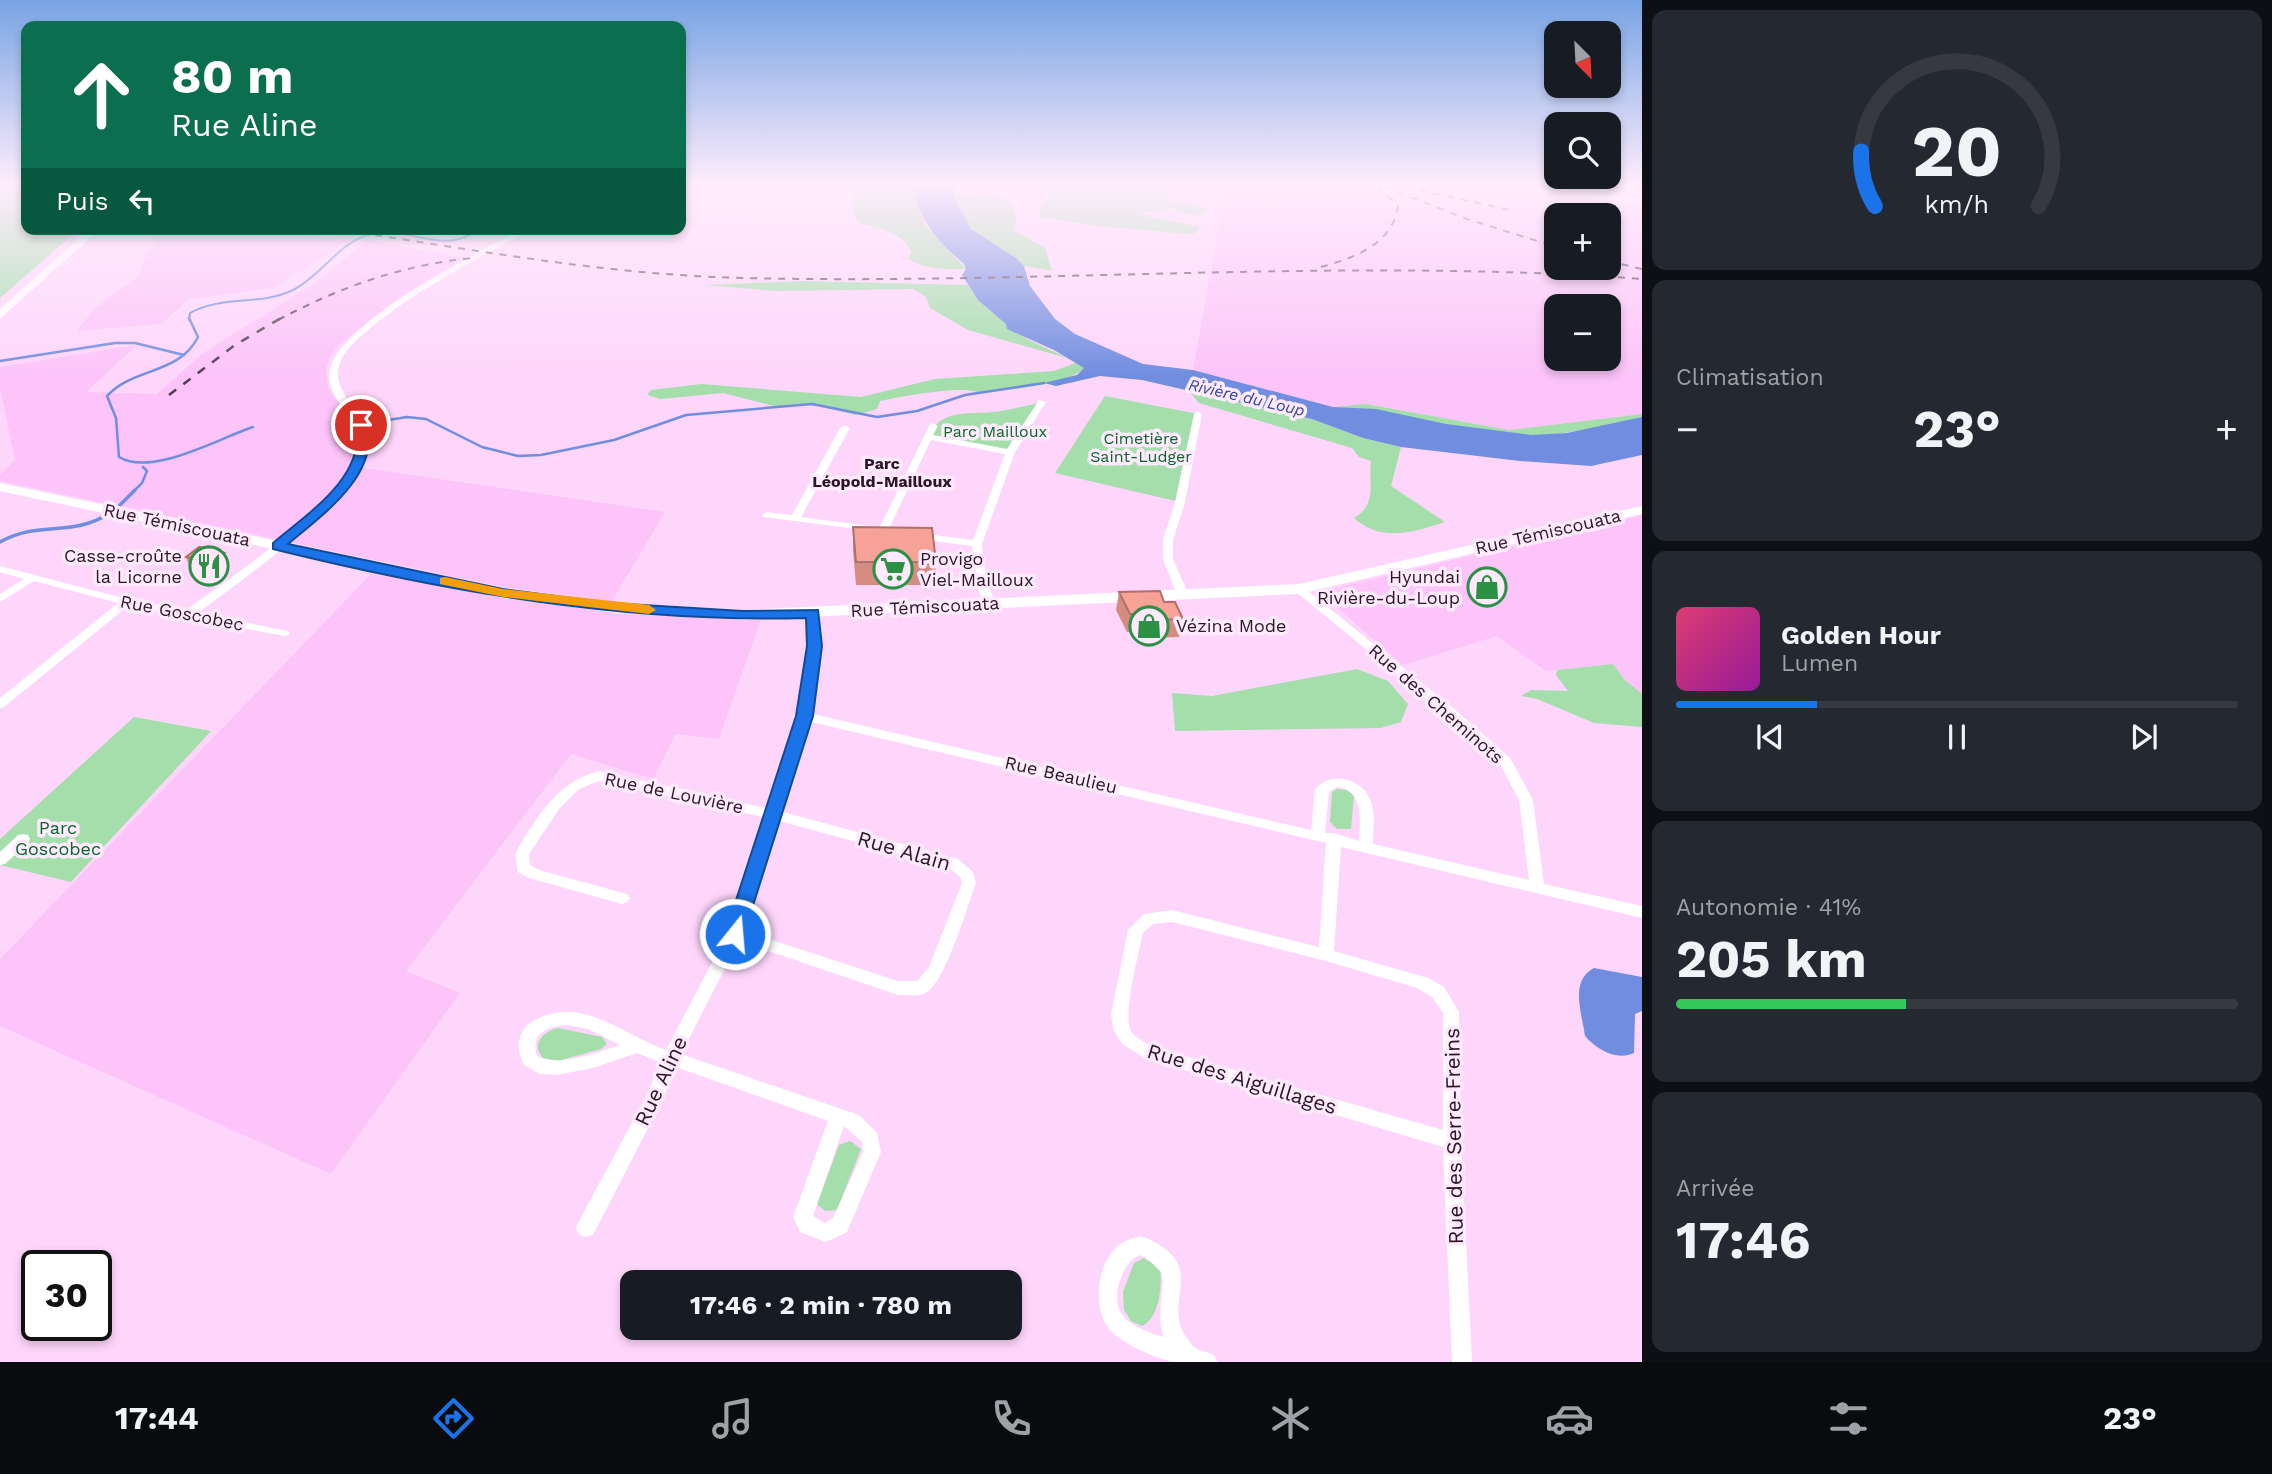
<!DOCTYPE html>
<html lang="fr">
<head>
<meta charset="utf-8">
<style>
	:root { --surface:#171b24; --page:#242831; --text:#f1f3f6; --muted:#9ea1a6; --line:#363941; --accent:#1a73e8 }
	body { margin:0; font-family:"Work Sans",sans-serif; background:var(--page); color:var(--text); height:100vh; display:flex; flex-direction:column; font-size:26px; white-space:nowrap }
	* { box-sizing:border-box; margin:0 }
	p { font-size:23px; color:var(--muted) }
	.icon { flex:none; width:38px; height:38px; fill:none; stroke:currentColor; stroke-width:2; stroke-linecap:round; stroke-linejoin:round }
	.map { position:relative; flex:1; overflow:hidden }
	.sheet { display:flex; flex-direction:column; gap:10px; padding:10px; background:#0d0f14; width:630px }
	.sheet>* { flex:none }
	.top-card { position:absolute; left:21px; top:21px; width:665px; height:214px; border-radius:14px; box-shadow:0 4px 10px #0003; background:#0b6e4f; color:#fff; overflow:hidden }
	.needle { width:46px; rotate:156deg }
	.buttons { position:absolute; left:1544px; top:21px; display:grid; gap:14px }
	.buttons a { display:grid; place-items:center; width:77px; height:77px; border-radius:14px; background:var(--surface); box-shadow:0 4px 10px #0003; font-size:35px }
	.speed { position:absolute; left:21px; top:1250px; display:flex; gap:14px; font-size:35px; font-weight:700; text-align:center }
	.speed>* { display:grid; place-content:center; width:91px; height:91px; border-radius:50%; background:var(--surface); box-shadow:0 4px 10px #0003; line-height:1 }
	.speed .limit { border:4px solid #111; border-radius:10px; background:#fff; color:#111 }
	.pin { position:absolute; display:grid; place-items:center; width:60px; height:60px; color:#fff; margin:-30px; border:4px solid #fff; border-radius:50%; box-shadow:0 2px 7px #0007 }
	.me { position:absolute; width:77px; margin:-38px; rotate:17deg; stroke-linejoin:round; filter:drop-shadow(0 0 5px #0008) }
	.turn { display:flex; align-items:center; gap:24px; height:147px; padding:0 35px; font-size:32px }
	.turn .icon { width:91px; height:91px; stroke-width:2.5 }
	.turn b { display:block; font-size:49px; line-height:60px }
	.then { display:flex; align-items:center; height:66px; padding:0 35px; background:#0003; gap:14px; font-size:26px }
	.big { font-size:52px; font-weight:700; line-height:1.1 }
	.sheet .card { flex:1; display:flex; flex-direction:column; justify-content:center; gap:10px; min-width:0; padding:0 24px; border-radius:14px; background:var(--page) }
	.sheet .dial { align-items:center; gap:0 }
	.dial svg { height:182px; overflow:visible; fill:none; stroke:var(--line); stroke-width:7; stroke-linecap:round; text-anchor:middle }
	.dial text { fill:var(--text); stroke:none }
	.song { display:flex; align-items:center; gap:21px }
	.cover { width:84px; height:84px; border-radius:10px; background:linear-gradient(135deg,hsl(340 70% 55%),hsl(300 70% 35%)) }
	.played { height:7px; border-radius:4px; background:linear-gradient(90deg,var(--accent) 25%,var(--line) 25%) }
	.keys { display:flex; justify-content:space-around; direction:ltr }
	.heat { display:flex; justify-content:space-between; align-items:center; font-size:38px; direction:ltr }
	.charge { height:10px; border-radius:5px; background:linear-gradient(90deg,#34c759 41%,var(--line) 0) }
	.trip { position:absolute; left:620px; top:1270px; width:402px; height:70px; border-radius:14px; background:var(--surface); box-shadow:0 4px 10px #0003; font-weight:700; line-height:70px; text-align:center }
	.menu { display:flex; height:112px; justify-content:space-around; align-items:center; background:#090b0e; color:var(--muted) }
	.menu .icon { width:49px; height:49px }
	.menu .current { color:var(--accent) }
	.menu b { font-size:32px; color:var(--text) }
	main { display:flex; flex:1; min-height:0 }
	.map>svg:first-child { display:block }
</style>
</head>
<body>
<main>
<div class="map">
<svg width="1642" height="1362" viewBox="0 0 1642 1362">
	<rect width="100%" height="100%" fill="#fed6fb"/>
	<g fill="#fcc4f9" fill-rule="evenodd">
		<path d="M1226,185H1636L1642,196V414L1509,430L1366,404L1333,407L1193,370ZM1556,215H1608V268H1556ZM1556,306H1608V359H1556Z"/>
		<path d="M166,229H232L351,240L274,288L189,299L161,324L77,331L96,307L138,277L148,251Z"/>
		<path d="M367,240L467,258L394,301L338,346L329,359L326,369L328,389L351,419L356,432V445L350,466L665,512L612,601L509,588L0,481V475L15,460L0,388V367L137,345L86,392L157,394L202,354L315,283Z"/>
		<path d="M1642,515V694L1624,679L1613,664L1546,671L1497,636L1403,665L1319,592Z"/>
		<path d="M371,574L618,614L761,619L719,739L676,734L653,779L571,754L406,971L460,993L331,1174L0,1026V959Z"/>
	</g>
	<g fill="#a3deab">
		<path d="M0,185H26V229H79L0,298Z"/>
		<path d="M853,185H913L924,224L966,269C950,270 920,269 908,258L911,252C904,231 877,229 858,222L852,207Z"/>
		<path d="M1058,185H1163L1170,188V193L1165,198L1167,200L1198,205L1208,211L1193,216L1171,208L1139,214L1201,227L1195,233L1186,234L1089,225L1038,216L1048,194Z"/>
		<path d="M957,193L998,196L1011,202L1017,219L1014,230L1045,248L1052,271L1024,266L1016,258L985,240L971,229L954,197Z"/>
		<path d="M802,281L968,285L978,300L1027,339L1067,358L968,330L930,308L926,297L913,289L776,291L705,285Z"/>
		<path d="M1075,363L1085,368C1063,387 1008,389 979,393C967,384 897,397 880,401L877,409L856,415L812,404L778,407L723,393L661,399L647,395L651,390L701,384L861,397L935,379L1054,371Z"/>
		<path d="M1188,390L1312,419L1363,438L1401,447L1391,486L1445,522C1413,532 1382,543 1354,518C1378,504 1368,484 1371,461L1359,457L1352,448L1199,403Z"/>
		<path d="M1105,396L1198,414L1180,502L1055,473Z"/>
		<path d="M1042,402L1010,452L928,437C941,408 967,415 994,412C1009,410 1026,406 1042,402Z"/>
		<path d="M1366,404L1509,430L1642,414V417C1606,425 1568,436 1530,435C1464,433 1399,411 1333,407Z"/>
		<path d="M1613,664L1624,679L1642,694V727L1594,723L1537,699L1521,696L1531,690L1568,691L1556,675L1557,670Z"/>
		<path d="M1357,669L1388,681L1408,704L1401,722L1381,728L1175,731L1172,693L1212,696Z"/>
		<path d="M134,717L211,731L71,882L0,865V839Z"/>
		<path d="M1337,789L1347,790L1354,796L1351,829H1337L1330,822L1332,792Z"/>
		<path d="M558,1028L602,1037L607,1044L601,1049L558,1061L543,1058C530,1044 544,1031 558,1028Z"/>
		<path d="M850,1141L861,1149L837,1210L825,1211L817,1204L839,1145Z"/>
		<path d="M1144,1258L1160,1268C1162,1286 1160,1317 1142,1326L1131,1321L1124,1310L1123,1292L1134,1263Z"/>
	</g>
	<g fill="#708ddf">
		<path d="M913,185H957L954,197L971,229L1016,258L1024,266L1030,286L1055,319L1075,334L1143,364L1193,370L1333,407L1376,409L1446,424L1531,435L1567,433L1642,417V455L1591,466L1520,461L1401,447L1363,438L1312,419L1142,380L1100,376L1056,386L1044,383L1077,375L1084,368L1054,350L1007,329L1006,324L978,300L962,275L966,269L964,264C937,241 919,221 913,185Z"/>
		<path d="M1594,968L1642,977V1011L1635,1014L1634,1053C1617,1061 1597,1050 1585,1036C1582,1013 1569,981 1594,968Z"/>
	</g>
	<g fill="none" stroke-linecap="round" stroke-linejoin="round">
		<path stroke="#708ddf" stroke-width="2" d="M189,320L190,313C222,295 260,306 293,290C323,275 341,238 376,233C413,228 445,256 478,229"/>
		<g stroke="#708ddf" stroke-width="2.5">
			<path d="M189,318L198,337C179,375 133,367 107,396L116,418L119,457C152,477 219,438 253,427"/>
			<path d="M0,361L115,343H135L184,355"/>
			<path d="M376,422L407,417L426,419L482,447L518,456L541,455L614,440L686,415L812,404L877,417L917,411L965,395L1044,383"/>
			<path d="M133,492L142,483L147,471L143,467"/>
		</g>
		<g stroke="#708ddf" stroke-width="3.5">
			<path d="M116,509L135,490"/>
			<path d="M0,542C39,520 71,538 110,513"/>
		</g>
		<g fill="#fff" fill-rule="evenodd">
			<path d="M1467,185H1492L1642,199V203Z"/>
			<path d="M521,229H529C514,240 495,249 478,258C442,279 404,300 372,327C361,336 349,346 342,358C326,389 361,407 368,434C381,485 236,584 198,613L288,631L290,633L288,635L284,636L128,606L4,707L0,708V698L118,603L34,581L0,602V594L24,579L0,572V566L127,599L186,610C232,576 338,507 358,454C370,422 331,407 329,378C326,327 480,252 521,229Z"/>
			<path d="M1039,400L1046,402L1015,452L982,544L986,579L996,604L990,607C975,600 974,562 972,546L918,539L913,536L918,533L973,540L1005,454L931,440L888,531L883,534L878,531L930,424L933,423L938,426L933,435L1007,449Z"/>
			<path d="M1198,411L1202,414L1185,502L1173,540V559L1189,595L1183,598L1177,595L1163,559V540L1175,502L1194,414Z"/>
			<path d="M845,425L850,428L801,517L869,526L873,527V531L763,517L762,515L767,512L792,515L840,428Z"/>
			<path d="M1299,586L1303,587L1453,708L1510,758L1533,800L1544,884L1642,906V918L1341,847L1334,951L1428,978L1444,987L1459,1012L1461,1141L1472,1362H1452L1443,1147L1145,1058L1122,1044L1113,1029L1111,1014L1128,930L1144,914L1172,910L1319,947L1326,843L807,721L779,811L958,859L973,872L976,883C967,907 946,981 926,993C919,997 906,995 898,995L739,941L681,1054L859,1115L877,1133L881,1152L847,1232L826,1242L800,1232L793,1217L828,1121L676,1067L662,1101L593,1235L586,1237L579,1235L576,1228L579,1221L648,1093L660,1062L637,1053L593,1068L556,1075L540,1074L524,1065C518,1053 516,1041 524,1029C530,1021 538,1018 547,1015C589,1001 628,1037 666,1050L727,934L763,817L599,781L579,789L559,809L529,854L530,865L539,870L627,894L630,898L627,902L622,904L529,878L518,872L515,854C536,818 556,782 599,771L766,808L789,740L801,691L805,666L809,611L813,610L819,613C819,647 816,680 809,713L1311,830L1315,790C1330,770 1361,778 1370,799C1376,813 1373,830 1373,844L1529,880L1519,800L1500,764L1445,714L1295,591L1293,589L1295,587ZM1337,787C1364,790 1360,820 1359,841L1334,833H1325L1329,792ZM776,820L948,867L961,878L962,883L929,967L917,981H898L744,931ZM1172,922L1326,961L1417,988L1432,997L1443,1013V1130L1154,1047C1146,1043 1136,1039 1131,1031C1122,1016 1139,952 1143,933L1153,924ZM567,1025L588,1029L620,1045C598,1052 558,1068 537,1056C530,1033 548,1026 567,1025ZM844,1126L862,1142L863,1152L833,1218L825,1223L813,1216Z"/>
			<path d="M23,834L28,835L30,839L28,843L5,864L0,865V852L18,835Z"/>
			<path d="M1141,1236C1214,1265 1159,1299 1187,1338C1190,1341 1191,1345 1194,1347C1199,1351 1209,1352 1214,1355L1217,1362C1204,1362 1188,1362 1174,1362C1155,1358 1130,1347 1115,1335C1091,1316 1095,1266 1117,1247C1123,1241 1133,1238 1141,1236ZM1140,1255L1150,1261L1162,1273C1165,1295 1155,1315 1164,1337C1150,1333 1129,1326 1121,1313C1111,1296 1122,1262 1140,1255Z"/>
		</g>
		<path fill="#fff" fill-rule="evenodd" d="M0,483L503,588L610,602L743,610L1299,584L1642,506V514L1299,594L743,620L610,612L503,598L0,491Z"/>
		<path fill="#fff" fill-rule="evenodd" d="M89,229H100L0,319V309Z"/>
		<g stroke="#543e53" stroke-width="2" stroke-dasharray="7 7" stroke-linecap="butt">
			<path d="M1385,187L1464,218L1556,247"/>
			<path d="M1406,187L1510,210"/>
			<path d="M375,235C497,254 619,275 742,278C1042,285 1343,257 1642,279"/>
			<path d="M1608,261L1642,269"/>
			<path d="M1321,267C1354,258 1393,244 1398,206L1376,185"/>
			<path d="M278,320C340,287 402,265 472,258"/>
		</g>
		<path stroke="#543e53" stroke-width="2.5" stroke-dasharray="9 9" stroke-linecap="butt" d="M169,395L235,345L281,318"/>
	</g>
	<g fill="#d48b82">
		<path d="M853,527L936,562L935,585H856L853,550Z"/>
		<path d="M186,557L228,564L214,574L190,568Z"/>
		<path d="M1119,592L1164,602L1183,619L1179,637L1146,638L1143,632H1127L1116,610Z"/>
	</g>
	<path fill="#ad716a" d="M224,553L228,564L214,574L210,562Z"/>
	<g fill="#f7a297" stroke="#ad716a" stroke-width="2">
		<path d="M853,527L932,528L936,562H856Z"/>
		<path d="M199,547L224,553L210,562L186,557Z"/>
		<path d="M1160,591L1164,602H1175L1183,619L1150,620L1147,614H1130L1119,592Z"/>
	</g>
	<linearGradient id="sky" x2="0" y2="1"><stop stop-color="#78a4e4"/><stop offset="0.49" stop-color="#ffedfd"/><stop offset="1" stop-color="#ffedfd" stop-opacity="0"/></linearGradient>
	<rect width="1642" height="376" fill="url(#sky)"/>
	<path fill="#1a73e8" stroke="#114b97" stroke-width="2" d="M361,421L367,425C380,475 322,515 288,544L503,589L610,603L743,611L818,610L822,646L813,716L742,940H728L725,934L796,716L807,646L806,618C625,623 447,592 273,549V543C307,514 368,475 355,425Z"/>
	<path fill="#f59e0b" d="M445,577L503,589L649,605L656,610L649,614L503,597L440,584V578Z"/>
	<defs>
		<g id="restaurant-ring" transform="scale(2.0125)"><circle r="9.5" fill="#ffeafd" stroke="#2c9045" stroke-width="1.5"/><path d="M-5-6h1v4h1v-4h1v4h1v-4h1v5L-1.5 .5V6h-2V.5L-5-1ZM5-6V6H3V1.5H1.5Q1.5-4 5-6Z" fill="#2c9045"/></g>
		<g id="supermarket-ring" transform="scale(2.0125)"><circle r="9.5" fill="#ffeafd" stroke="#2c9045" stroke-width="1.5"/><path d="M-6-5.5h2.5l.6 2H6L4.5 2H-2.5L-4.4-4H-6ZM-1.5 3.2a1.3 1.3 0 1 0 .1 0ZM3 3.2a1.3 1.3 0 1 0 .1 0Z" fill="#2c9045"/></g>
		<g id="shop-ring" transform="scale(2.0125)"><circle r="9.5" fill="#ffeafd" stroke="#2c9045" stroke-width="1.5"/><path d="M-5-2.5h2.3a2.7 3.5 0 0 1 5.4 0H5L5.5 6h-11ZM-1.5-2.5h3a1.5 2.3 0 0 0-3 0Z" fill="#2c9045"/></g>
	</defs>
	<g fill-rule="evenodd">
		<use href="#restaurant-ring" x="209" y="566"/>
		<use href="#supermarket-ring" x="893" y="569"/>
		<use href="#shop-ring" x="1487" y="587"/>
		<use href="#shop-ring" x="1149" y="626"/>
	</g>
	<g text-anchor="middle" stroke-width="7" stroke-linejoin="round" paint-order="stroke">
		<g font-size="16" font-style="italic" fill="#2c45a5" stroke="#ffeafd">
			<text transform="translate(1247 397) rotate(13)" y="6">Rivière du Loup</text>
		</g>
		<g font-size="16" fill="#066728" stroke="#ffeafd">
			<text x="995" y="437">Parc Mailloux</text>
			<text x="1141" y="444">Cimetière<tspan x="1141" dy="18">Saint-Ludger</tspan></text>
		</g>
		<g font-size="16" font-weight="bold" fill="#291728" stroke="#ffeafd">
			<text x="882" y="469">Parc<tspan x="882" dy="18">Léopold-Mailloux</tspan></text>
		</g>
		<g font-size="18" fill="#291728" stroke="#ffeafd">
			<text transform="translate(177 525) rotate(12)" y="6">Rue Témiscouata</text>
			<text transform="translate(1548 532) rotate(-13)" y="6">Rue Témiscouata</text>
			<text transform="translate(925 607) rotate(-3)" y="6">Rue Témiscouata</text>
			<text transform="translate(182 613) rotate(11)" y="6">Rue Goscobec</text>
			<text transform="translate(1436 704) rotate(41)" y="6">Rue des Cheminots</text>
			<text transform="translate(1061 775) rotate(13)" y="6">Rue Beaulieu</text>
			<text transform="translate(674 793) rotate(12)" y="6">Rue de Louvière</text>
		</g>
		<g font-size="18" fill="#291728" stroke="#ffeafd" text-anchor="end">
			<text x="182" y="562">Casse-croûte<tspan x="182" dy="21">la Licorne</tspan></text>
			<text x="920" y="565" text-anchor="start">Provigo<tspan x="920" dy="21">Viel-Mailloux</tspan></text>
			<text x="1460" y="583">Hyundai<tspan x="1460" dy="21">Rivière-du-Loup</tspan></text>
			<text x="1176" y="632" text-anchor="start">Vézina Mode</text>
		</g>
		<g font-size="18" fill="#066728" stroke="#ffeafd">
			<text x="58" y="834">Parc<tspan x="58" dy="21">Goscobec</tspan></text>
		</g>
		<g font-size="21" fill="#291728" stroke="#ffeafd">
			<text transform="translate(904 851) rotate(16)" y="7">Rue Alain</text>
			<text transform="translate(1242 1079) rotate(17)" y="7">Rue des Aiguillages</text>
			<text transform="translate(661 1081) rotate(-65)" y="7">Rue Aline</text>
			<text transform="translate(1454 1136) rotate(-91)" y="7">Rue des Serre-Freins</text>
		</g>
	</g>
</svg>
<div class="buttons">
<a><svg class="needle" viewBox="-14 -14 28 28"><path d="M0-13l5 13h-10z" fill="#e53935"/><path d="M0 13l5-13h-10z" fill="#9ea1a6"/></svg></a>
<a><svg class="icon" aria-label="search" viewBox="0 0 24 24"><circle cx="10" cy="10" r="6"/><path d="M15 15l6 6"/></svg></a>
<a>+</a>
<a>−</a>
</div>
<div class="speed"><div class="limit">30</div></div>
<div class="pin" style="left:361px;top:425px;background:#d93025"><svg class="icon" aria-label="arrive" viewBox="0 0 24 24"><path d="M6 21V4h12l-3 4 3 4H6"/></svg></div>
<svg class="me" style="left:735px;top:934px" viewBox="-20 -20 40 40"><circle r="17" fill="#1a73e8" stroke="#fff" stroke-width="3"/><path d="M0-11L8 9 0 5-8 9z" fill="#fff"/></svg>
<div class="trip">17:46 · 2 min · 780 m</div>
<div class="top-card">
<div class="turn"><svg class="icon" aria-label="ahead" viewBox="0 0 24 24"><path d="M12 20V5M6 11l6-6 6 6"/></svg><div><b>80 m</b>Rue Aline</div></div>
<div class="then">Puis<svg class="icon" aria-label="left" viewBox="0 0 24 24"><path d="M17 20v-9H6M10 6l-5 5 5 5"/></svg></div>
</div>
</div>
<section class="sheet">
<div class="card dial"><svg viewBox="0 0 100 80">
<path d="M14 69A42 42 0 1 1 86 69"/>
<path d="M14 69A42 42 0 0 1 8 45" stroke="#1a73e8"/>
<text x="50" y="56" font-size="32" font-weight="700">20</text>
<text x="50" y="72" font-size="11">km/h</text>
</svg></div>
<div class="card"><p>Climatisation</p>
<div class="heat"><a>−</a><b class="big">23°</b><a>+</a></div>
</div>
<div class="card">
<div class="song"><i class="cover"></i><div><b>Golden Hour</b><p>Lumen</p></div></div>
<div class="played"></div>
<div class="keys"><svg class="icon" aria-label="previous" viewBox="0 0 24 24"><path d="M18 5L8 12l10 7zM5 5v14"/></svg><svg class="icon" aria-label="pause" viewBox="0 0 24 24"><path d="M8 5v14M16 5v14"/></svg><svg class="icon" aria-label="next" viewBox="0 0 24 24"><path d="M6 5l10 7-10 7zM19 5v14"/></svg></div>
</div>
<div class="card"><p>Autonomie · 41%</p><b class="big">205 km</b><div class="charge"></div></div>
<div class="card"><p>Arrivée</p><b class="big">17:46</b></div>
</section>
</main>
<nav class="menu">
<b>17:44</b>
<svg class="icon current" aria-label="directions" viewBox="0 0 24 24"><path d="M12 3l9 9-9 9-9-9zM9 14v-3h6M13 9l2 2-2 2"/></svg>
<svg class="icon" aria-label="music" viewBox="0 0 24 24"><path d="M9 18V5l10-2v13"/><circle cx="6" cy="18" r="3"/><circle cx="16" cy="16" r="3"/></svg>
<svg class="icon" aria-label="phone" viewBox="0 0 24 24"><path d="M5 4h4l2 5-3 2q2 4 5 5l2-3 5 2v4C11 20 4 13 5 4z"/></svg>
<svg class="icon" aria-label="climate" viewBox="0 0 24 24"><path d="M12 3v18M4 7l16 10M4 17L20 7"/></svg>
<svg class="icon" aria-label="car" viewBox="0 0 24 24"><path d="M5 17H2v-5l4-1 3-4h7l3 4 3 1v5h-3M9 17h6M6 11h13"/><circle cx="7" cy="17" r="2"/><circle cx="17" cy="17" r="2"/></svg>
<svg class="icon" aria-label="filters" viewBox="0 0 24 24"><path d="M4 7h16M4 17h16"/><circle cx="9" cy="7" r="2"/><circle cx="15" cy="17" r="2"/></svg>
<b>23°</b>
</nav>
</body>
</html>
